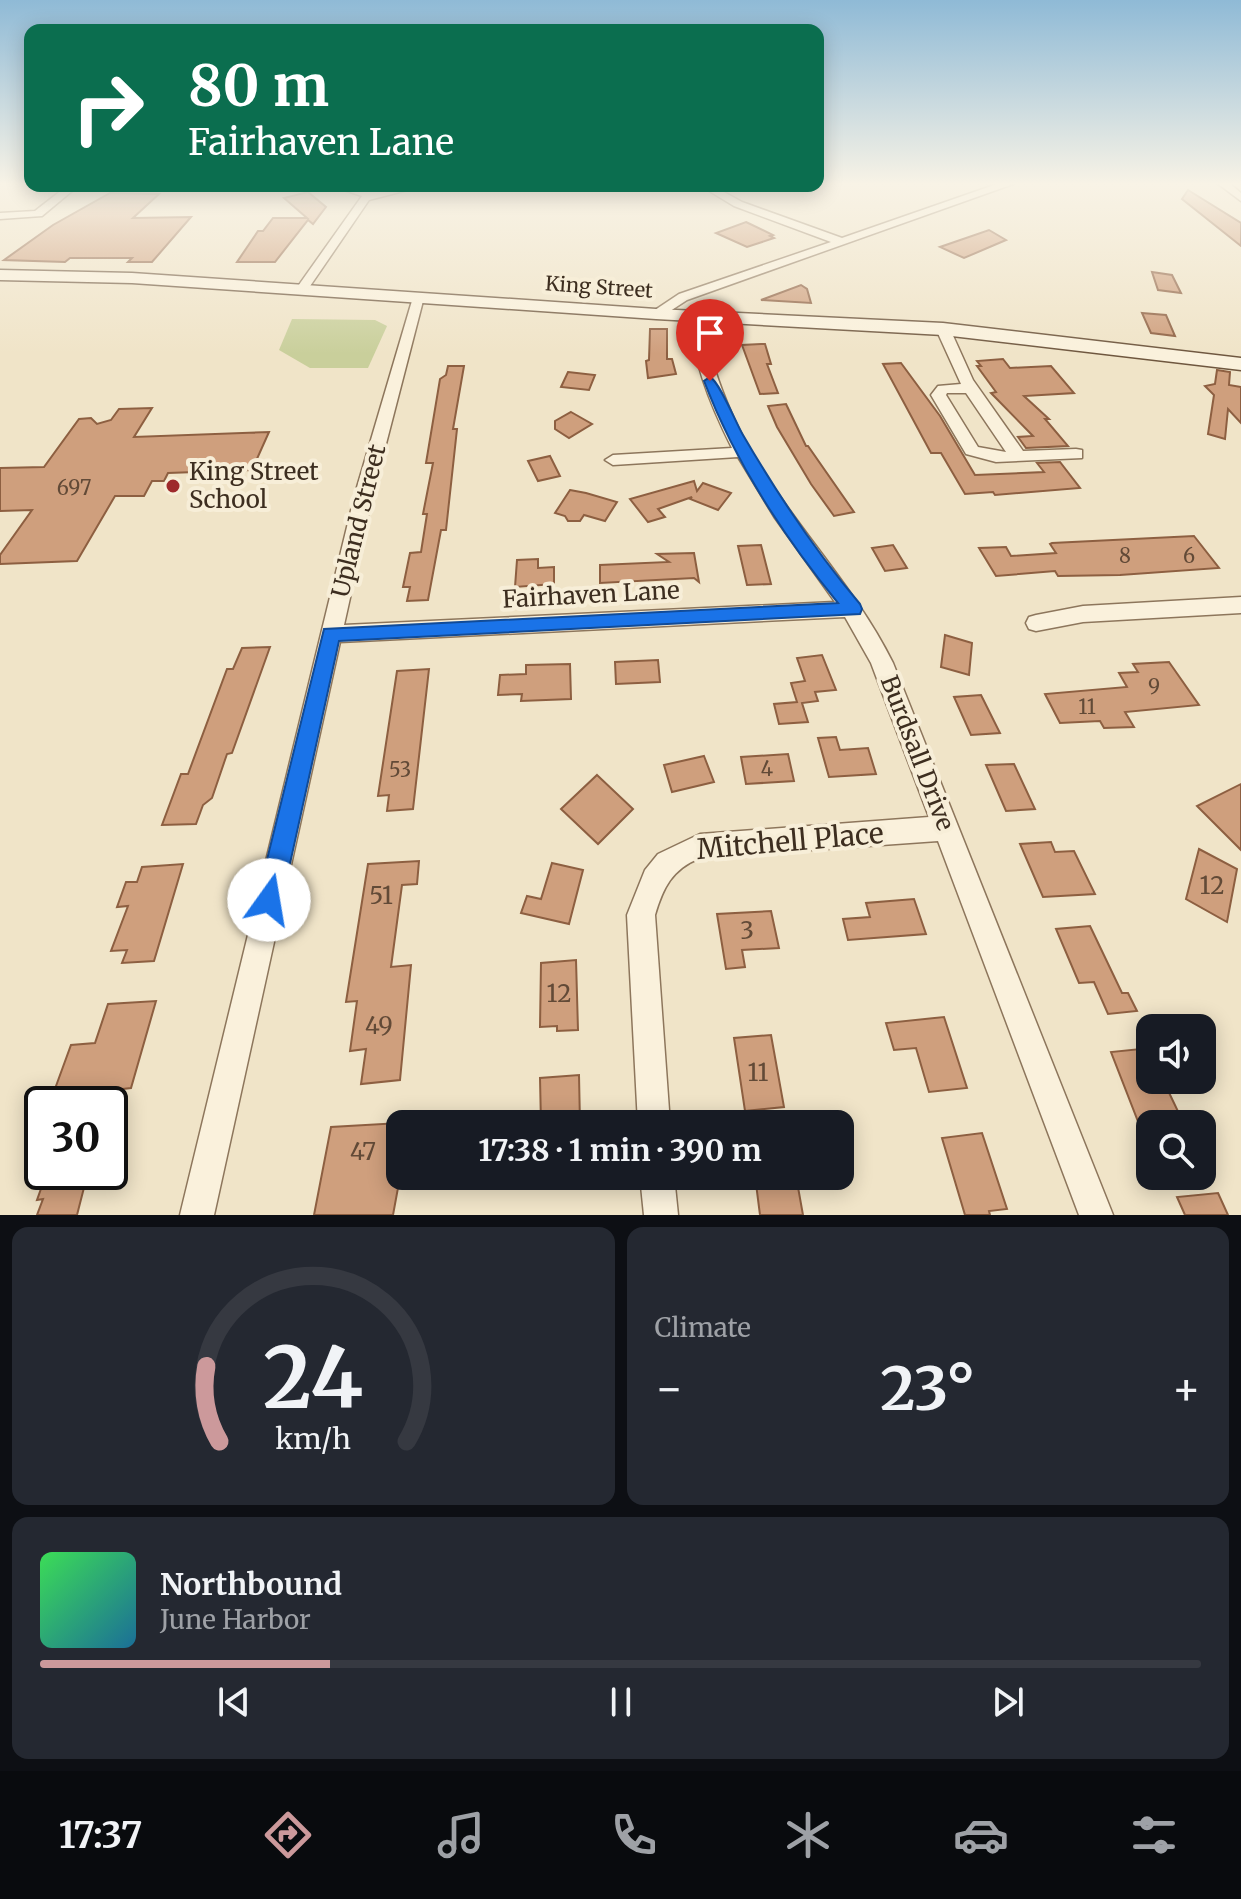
<!DOCTYPE html>
<html lang="en">
<head>
<meta charset="utf-8">
<style>
	:root { --surface:#171b24; --page:#242831; --text:#f1f3f6; --muted:#9ea1a6; --line:#363941; --accent:#cc999b }
	body { margin:0; font-family:Merriweather,serif; background:var(--page); color:var(--text); height:100vh; display:flex; flex-direction:column; font-size:30px; white-space:nowrap }
	* { box-sizing:border-box; margin:0 }
	p { font-size:26px; color:var(--muted) }
	.icon { flex:none; width:44px; height:44px; fill:none; stroke:currentColor; stroke-width:2; stroke-linecap:round; stroke-linejoin:round }
	.map { position:relative; height:1215px; overflow:hidden }
	.sheet { display:flex; flex-direction:column; gap:12px; padding:12px; background:#0d0f14; flex:1 }
	.sheet>* { flex:none }
	.hud { position:absolute; left:24px; top:24px; width:800px; height:168px; border-radius:16px; box-shadow:0 4px 20px #0003; background:#0b6e4f; color:#fff; overflow:hidden }
	.controls { position:absolute; left:1136px; top:1014px; display:grid; gap:16px }
	.controls a { display:grid; place-items:center; width:80px; height:80px; border-radius:16px; background:var(--surface); box-shadow:0 4px 20px #0003; font-size:40px }
	.speed { position:absolute; left:24px; top:1086px; display:flex; gap:16px; font-size:40px; font-weight:700; text-align:center }
	.speed>* { display:grid; place-content:center; width:104px; height:104px; border-radius:50%; background:var(--surface); box-shadow:0 4px 20px #0003; line-height:1 }
	.speed .limit { border:4px solid #111; border-radius:12px; background:#fff; color:#111 }
	.pin { position:absolute; display:grid; place-items:center; width:68px; height:68px; color:#fff; margin:-82px -34px; border-radius:50% 50% 50% 0; rotate:-45deg; box-shadow:0 0 8px #0007 }
	.pin .icon { rotate:45deg }
	.me { position:absolute; width:88px; margin:-44px; rotate:13deg; stroke-linejoin:round; filter:drop-shadow(0 0 6px #0008) }
	.turn { display:flex; align-items:center; gap:28px; height:168px; padding:0 32px; font-size:36px }
	.turn .icon { width:104px; height:104px; stroke-width:2.5 }
	.turn b { display:block; font-size:56px; line-height:68px }
	.big { font-size:60px; font-weight:700; line-height:1.1 }
	.sheet .card { flex:1; display:flex; flex-direction:column; justify-content:center; gap:12px; min-width:0; padding:0 28px; border-radius:16px; background:var(--page) }
	.sheet .dial { align-items:center; gap:0 }
	.dial svg { height:208px; overflow:visible; fill:none; stroke:var(--line); stroke-width:7; stroke-linecap:round; text-anchor:middle }
	.dial text { fill:var(--text); stroke:none }
	.song { display:flex; align-items:center; gap:24px }
	.cover { width:96px; height:96px; border-radius:12px; background:linear-gradient(135deg,hsl(130 70% 55%),hsl(200 70% 35%)) }
	.played { height:8px; border-radius:4px; background:linear-gradient(90deg,var(--accent) 25%,var(--line) 25%) }
	.keys { display:flex; justify-content:space-around; direction:ltr }
	.heat { display:flex; justify-content:space-between; align-items:center; font-size:44px; direction:ltr }
	.sheet .tiles { flex:1; display:grid; gap:12px; grid-template-columns:1fr 1fr }
	.card:last-child { grid-column:span 2 }
	.trip { position:absolute; left:386px; top:1110px; width:468px; height:80px; border-radius:16px; background:var(--surface); box-shadow:0 4px 20px #0003; font-weight:700; line-height:80px; text-align:center }
	.dock { display:flex; height:128px; justify-content:space-around; align-items:center; background:#090b0e; color:var(--muted) }
	.dock .icon { width:56px; height:56px }
	.dock .current { color:var(--accent) }
	.dock b { font-size:36px; color:var(--text) }
	.map>svg:first-child { display:block }
</style>
</head>
<body>
<div class="map">
<svg width="1241" height="1215" viewBox="0 0 1241 1215">
	<rect width="100%" height="100%" fill="#f0e4c8"/>
	<path fill="#c9cf9b" d="M292,319L375,320L387,326L368,368H310L279,350Z"/>
	<g fill="#cf9f7d" stroke="#8d5f41" stroke-width="2">
		<path d="M1188,190L1241,223V246L1182,199Z"/>
		<path d="M308,192L326,207L313,224L308,220L275,262H237L258,231H263L273,218H307L284,198Z"/>
		<path d="M110,193L159,194L133,218L191,217L152,262H128L132,258H70L65,262L4,260L53,225Z"/>
		<path d="M746,222L773,235L770,236L774,238L747,247L716,233Z"/>
		<path d="M989,230L1006,240L964,258L940,247Z"/>
		<path d="M1152,272L1172,275L1181,293L1158,290Z"/>
		<path d="M801,285L807,289L811,303L761,300Z"/>
		<path d="M1142,313L1166,315L1175,336L1151,333Z"/>
		<path d="M650,329H667V359H672L676,374L648,378L646,361L649,360Z"/>
		<path d="M761,344H765L771,364H767L778,393L760,394L742,345Z"/>
		<path d="M1003,359L1010,368L1051,366L1074,393L1024,396L1049,419H1045L1068,446L1026,448L1018,437L1033,436L991,393L996,392L977,366H981L977,361Z"/>
		<path d="M901,363L940,416L975,475L1044,472L1037,463L1060,462L1080,488L995,495L993,492L965,494L941,453H931L883,364Z"/>
		<path d="M448,366H464L453,429H457L446,530H441L428,600L407,601L410,587H403L410,553L421,552L427,514H423L433,463H426L440,379L446,375Z"/>
		<path d="M1217,370L1230,372L1229,385L1241,387V423L1228,409L1225,439L1208,434L1214,395L1205,386L1215,384Z"/>
		<path d="M568,372L595,375L589,390L561,387Z"/>
		<path d="M786,404L806,446H808L854,512L834,516L811,484L777,427L768,406Z"/>
		<path d="M152,408L134,437L269,432L252,470L168,473L164,481H152L144,496H115L77,561L0,564V555L32,510L0,511V468L44,467L79,419L91,418L97,424L111,420L119,409Z"/>
		<path d="M571,412L592,424L569,438L555,429V421Z"/>
		<path d="M550,456L560,476L538,481L528,461Z"/>
		<path d="M694,481L697,491L703,483L731,493L718,510L690,499L692,497L658,509L665,517L648,522L630,499Z"/>
		<path d="M570,490L586,493L617,502L605,521L584,515L580,521H568L565,516L555,513Z"/>
		<path d="M1194,536L1219,568L1120,575L1058,576L1055,571L996,576L979,548L1006,547L1011,556L1056,553L1050,544L1052,543Z"/>
		<path d="M761,545L771,584L747,585L738,546Z"/>
		<path d="M893,545L907,568L885,571L872,548Z"/>
		<path d="M694,553L699,582L694,578L600,583V565L669,562L657,554Z"/>
		<path d="M538,559V568L554,567V584L515,587L517,560Z"/>
		<path d="M945,635L972,643L969,675L941,667Z"/>
		<path d="M270,647L232,753L227,754L212,798L203,805L196,824L162,825L181,774H188L227,669H233L242,648Z"/>
		<path d="M822,655L836,690L815,692L818,701L802,703L808,722L779,724L774,704L797,702L791,683L805,681L797,658Z"/>
		<path d="M658,660L660,682L616,684L615,662Z"/>
		<path d="M1169,662L1199,705L1125,712L1134,727L1104,728L1100,721L1060,723L1045,694L1127,687L1119,673L1138,672L1133,664Z"/>
		<path d="M570,664L571,699L521,701L522,694L498,695L500,675L526,674V665Z"/>
		<path d="M429,669L413,809L387,811L389,795L378,796L397,671Z"/>
		<path d="M981,695L1000,733L971,735L954,697Z"/>
		<path d="M836,737L840,750L868,748L876,774L829,777L818,738Z"/>
		<path d="M788,754L794,781L746,784L741,757Z"/>
		<path d="M704,756L714,782L672,792L664,765Z"/>
		<path d="M1014,764L1035,809L1006,811L986,765Z"/>
		<path d="M597,775L633,809L598,844L561,809Z"/>
		<path d="M1241,784V850L1197,806Z"/>
		<path d="M1051,842L1055,852L1074,851L1095,894L1043,897L1020,844Z"/>
		<path d="M1199,849L1237,869L1227,922L1186,899Z"/>
		<path d="M419,861L417,884L402,885L391,967L411,965L400,1080L361,1084L366,1049L350,1051L357,1001L346,1002L368,864Z"/>
		<path d="M552,863L583,870L569,924L521,913L527,896L541,899Z"/>
		<path d="M183,864L154,961L122,963L127,950L111,951L128,906L117,907L126,882H137L142,867Z"/>
		<path d="M914,899L926,934L848,940L843,919L870,917L866,903Z"/>
		<path d="M771,911L779,948L742,950L745,967L726,969L717,914Z"/>
		<path d="M1090,926L1122,993H1128L1137,1011L1108,1014L1094,982L1079,983L1056,929Z"/>
		<path d="M576,960L578,1030L557,1031V1026L540,1027L541,963Z"/>
		<path d="M156,1001L131,1088L52,1097L71,1045L95,1043L108,1004Z"/>
		<path d="M944,1017L967,1088L929,1092L916,1048L894,1050L886,1023Z"/>
		<path d="M771,1035L784,1107L745,1111L734,1038Z"/>
		<path d="M1150,1048V1080H1163L1184,1124H1139L1111,1052Z"/>
		<path d="M579,1075L580,1124H541L540,1078Z"/>
		<path d="M400,1123V1177L393,1215H314L331,1127Z"/>
		<path d="M982,1133L1007,1209L989,1211L990,1215H965L942,1138Z"/>
		<path d="M47,1172H88L77,1215H37L43,1199L37,1200Z"/>
		<path d="M755,1176H796L803,1215H760Z"/>
		<path d="M1218,1193L1228,1215H1185L1177,1197Z"/>
	</g>
	<g fill="none" stroke-linecap="round" stroke-linejoin="round">
		<g stroke="#8d765c" stroke-width="3">
			<g id="street">
				<path d="M1000,183H1016L687,300L661,317L649,314L679,294L831,242L734,206L701,186H713L742,202L842,238Z"/>
				<path d="M1217,183H1229L1241,193V201Z"/>
				<path d="M67,186H78L42,216L0,219V213L35,211Z"/>
				<path d="M332,186C345,186 359,192 371,192C388,191 405,186 423,186L369,200L306,292H298L296,289L362,196Z"/>
				<path d="M414,294L424,297L373,494L344,625L835,602L775,518L738,457L613,465L605,460L613,455L732,448C715,414 687,353 694,315L706,312C707,319 706,328 707,336C711,362 721,389 731,412C771,504 849,574 893,663L1113,1215H1079L938,841L700,858C672,869 663,888 655,915L670,1124H638L627,915L645,870L658,854L700,834L929,817L871,663L845,617L340,642L214,1215H180L355,494Z"/>
				<path d="M943,325L950,329L973,380L1023,451L1076,449L1082,450V458L996,462L966,454L931,395L938,386L961,384L936,329ZM947,393H966L1006,452L978,447L946,395Z"/>
				<path d="M1241,597V613L1083,622L1036,631L1029,629L1026,623L1029,617L1036,615L1083,606Z"/>
				<path d="M640,1176H674L678,1215H644Z"/>
			</g>
		</g>
		<g stroke="#6f573f" stroke-width="3">
			<path id="secondary" d="M0,270L132,273L656,309L943,323L1241,358V370L943,335L656,319L132,283L0,280Z"/>
		</g>
		<use href="#street" fill="#faf1dc" fill-rule="evenodd"/>
		<use href="#secondary" fill="#faf1dc" fill-rule="evenodd"/>
	</g>
	<linearGradient id="sky" x2="0" y2="1"><stop stop-color="#8fbad6"/><stop offset="0.52" stop-color="#f8f3e6"/><stop offset="1" stop-color="#f8f3e6" stop-opacity="0"/></linearGradient>
	<rect width="1241" height="354" fill="url(#sky)"/>
	<path fill="#1a73e8" stroke="#114b97" stroke-width="2" d="M710,377C719,381 736,423 743,435C778,495 815,551 860,604L862,609L860,614L339,641L282,900L278,908L269,912L261,908L257,900L324,629L838,603C784,537 734,460 704,381Z"/>
	<circle fill="#9e2a2b" stroke="#f7eed8" stroke-width="3" cx="173" cy="486" r="8"/>
	<g text-anchor="middle" stroke-width="8" stroke-linejoin="round" paint-order="stroke">
		<g font-size="20" fill="#3d2e20" stroke="#f7eed8">
			<text transform="translate(599 287) rotate(4)" y="7">King Street</text>
		</g>
		<g font-size="20" fill="#624a37">
			<text x="74" y="495">697</text>
			<text x="1125" y="563">8</text>
			<text x="1189" y="563">6</text>
			<text x="1154" y="694">9</text>
			<text x="1087" y="714">11</text>
			<text x="767" y="776">4</text>
			<text x="400" y="777">53</text>
		</g>
		<g font-size="24" fill="#3d2e20" stroke="#f7eed8" text-anchor="start">
			<text x="189" y="480">King Street<tspan x="189" dy="28">School</tspan></text>
		</g>
		<g font-size="24" fill="#3d2e20" stroke="#f7eed8">
			<text transform="translate(359 521) rotate(-76)" y="8">Upland Street</text>
			<text transform="translate(591 595) rotate(-3)" y="8">Fairhaven Lane</text>
			<text transform="translate(917 753) rotate(69)" y="8">Burdsall Drive</text>
		</g>
		<g font-size="24" fill="#624a37">
			<text x="1212" y="894">12</text>
			<text x="381" y="904">51</text>
			<text x="747" y="939">3</text>
			<text x="559" y="1002">12</text>
			<text x="379" y="1034">49</text>
			<text x="758" y="1081">11</text>
			<text x="363" y="1160">47</text>
		</g>
		<g font-size="28" fill="#3d2e20" stroke="#f7eed8">
			<text transform="translate(790 841) rotate(-5)" y="10">Mitchell Place</text>
		</g>
	</g>
</svg>
<div class="controls">
<a><svg class="icon" aria-label="sound" viewBox="0 0 24 24"><path d="M4 9h4l5-4v14l-5-4H4zM17 9q2 3 0 6"/></svg></a>
<a><svg class="icon" aria-label="search" viewBox="0 0 24 24"><circle cx="10" cy="10" r="6"/><path d="M15 15l6 6"/></svg></a>
</div>
<div class="speed"><div class="limit">30</div></div>
<div class="pin" style="left:710px;top:381px;background:#d93025"><svg class="icon" aria-label="arrive" viewBox="0 0 24 24"><path d="M6 21V4h12l-3 4 3 4H6"/></svg></div>
<svg class="me" style="left:269px;top:900px" viewBox="-20 -20 40 40"><circle r="19" fill="#fff"/><path d="M0-13L10 11 0 6-10 11z" fill="#1a73e8"/></svg>
<div class="trip">17:38 · 1 min · 390 m</div>
<div class="hud">
<div class="turn"><svg class="icon" aria-label="right" viewBox="0 0 24 24"><path d="M7 20v-9h11M14 6l5 5-5 5"/></svg><div><b>80 m</b>Fairhaven Lane</div></div>
</div>
</div>
<section class="sheet">
<div class="tiles">
<div class="card dial"><svg viewBox="0 0 100 80">
<path d="M14 69A42 42 0 1 1 86 69"/>
<path d="M14 69A42 42 0 0 1 9 40" stroke="#cc999b"/>
<text x="50" y="56" font-size="32" font-weight="700">24</text>
<text x="50" y="72" font-size="11">km/h</text>
</svg></div>
<div class="card"><p>Climate</p>
<div class="heat"><a>−</a><b class="big">23°</b><a>+</a></div>
</div>
<div class="card">
<div class="song"><i class="cover"></i><div><b>Northbound</b><p>June Harbor</p></div></div>
<div class="played"></div>
<div class="keys"><svg class="icon" aria-label="previous" viewBox="0 0 24 24"><path d="M18 5L8 12l10 7zM5 5v14"/></svg><svg class="icon" aria-label="pause" viewBox="0 0 24 24"><path d="M8 5v14M16 5v14"/></svg><svg class="icon" aria-label="next" viewBox="0 0 24 24"><path d="M6 5l10 7-10 7zM19 5v14"/></svg></div>
</div>
</div>
</section>
<nav class="dock">
<b>17:37</b>
<svg class="icon current" aria-label="directions" viewBox="0 0 24 24"><path d="M12 3l9 9-9 9-9-9zM9 14v-3h6M13 9l2 2-2 2"/></svg>
<svg class="icon" aria-label="music" viewBox="0 0 24 24"><path d="M9 18V5l10-2v13"/><circle cx="6" cy="18" r="3"/><circle cx="16" cy="16" r="3"/></svg>
<svg class="icon" aria-label="phone" viewBox="0 0 24 24"><path d="M5 4h4l2 5-3 2q2 4 5 5l2-3 5 2v4C11 20 4 13 5 4z"/></svg>
<svg class="icon" aria-label="climate" viewBox="0 0 24 24"><path d="M12 3v18M4 7l16 10M4 17L20 7"/></svg>
<svg class="icon" aria-label="car" viewBox="0 0 24 24"><path d="M5 17H2v-5l4-1 3-4h7l3 4 3 1v5h-3M9 17h6M6 11h13"/><circle cx="7" cy="17" r="2"/><circle cx="17" cy="17" r="2"/></svg>
<svg class="icon" aria-label="filters" viewBox="0 0 24 24"><path d="M4 7h16M4 17h16"/><circle cx="9" cy="7" r="2"/><circle cx="15" cy="17" r="2"/></svg>
</nav>
</body>
</html>
